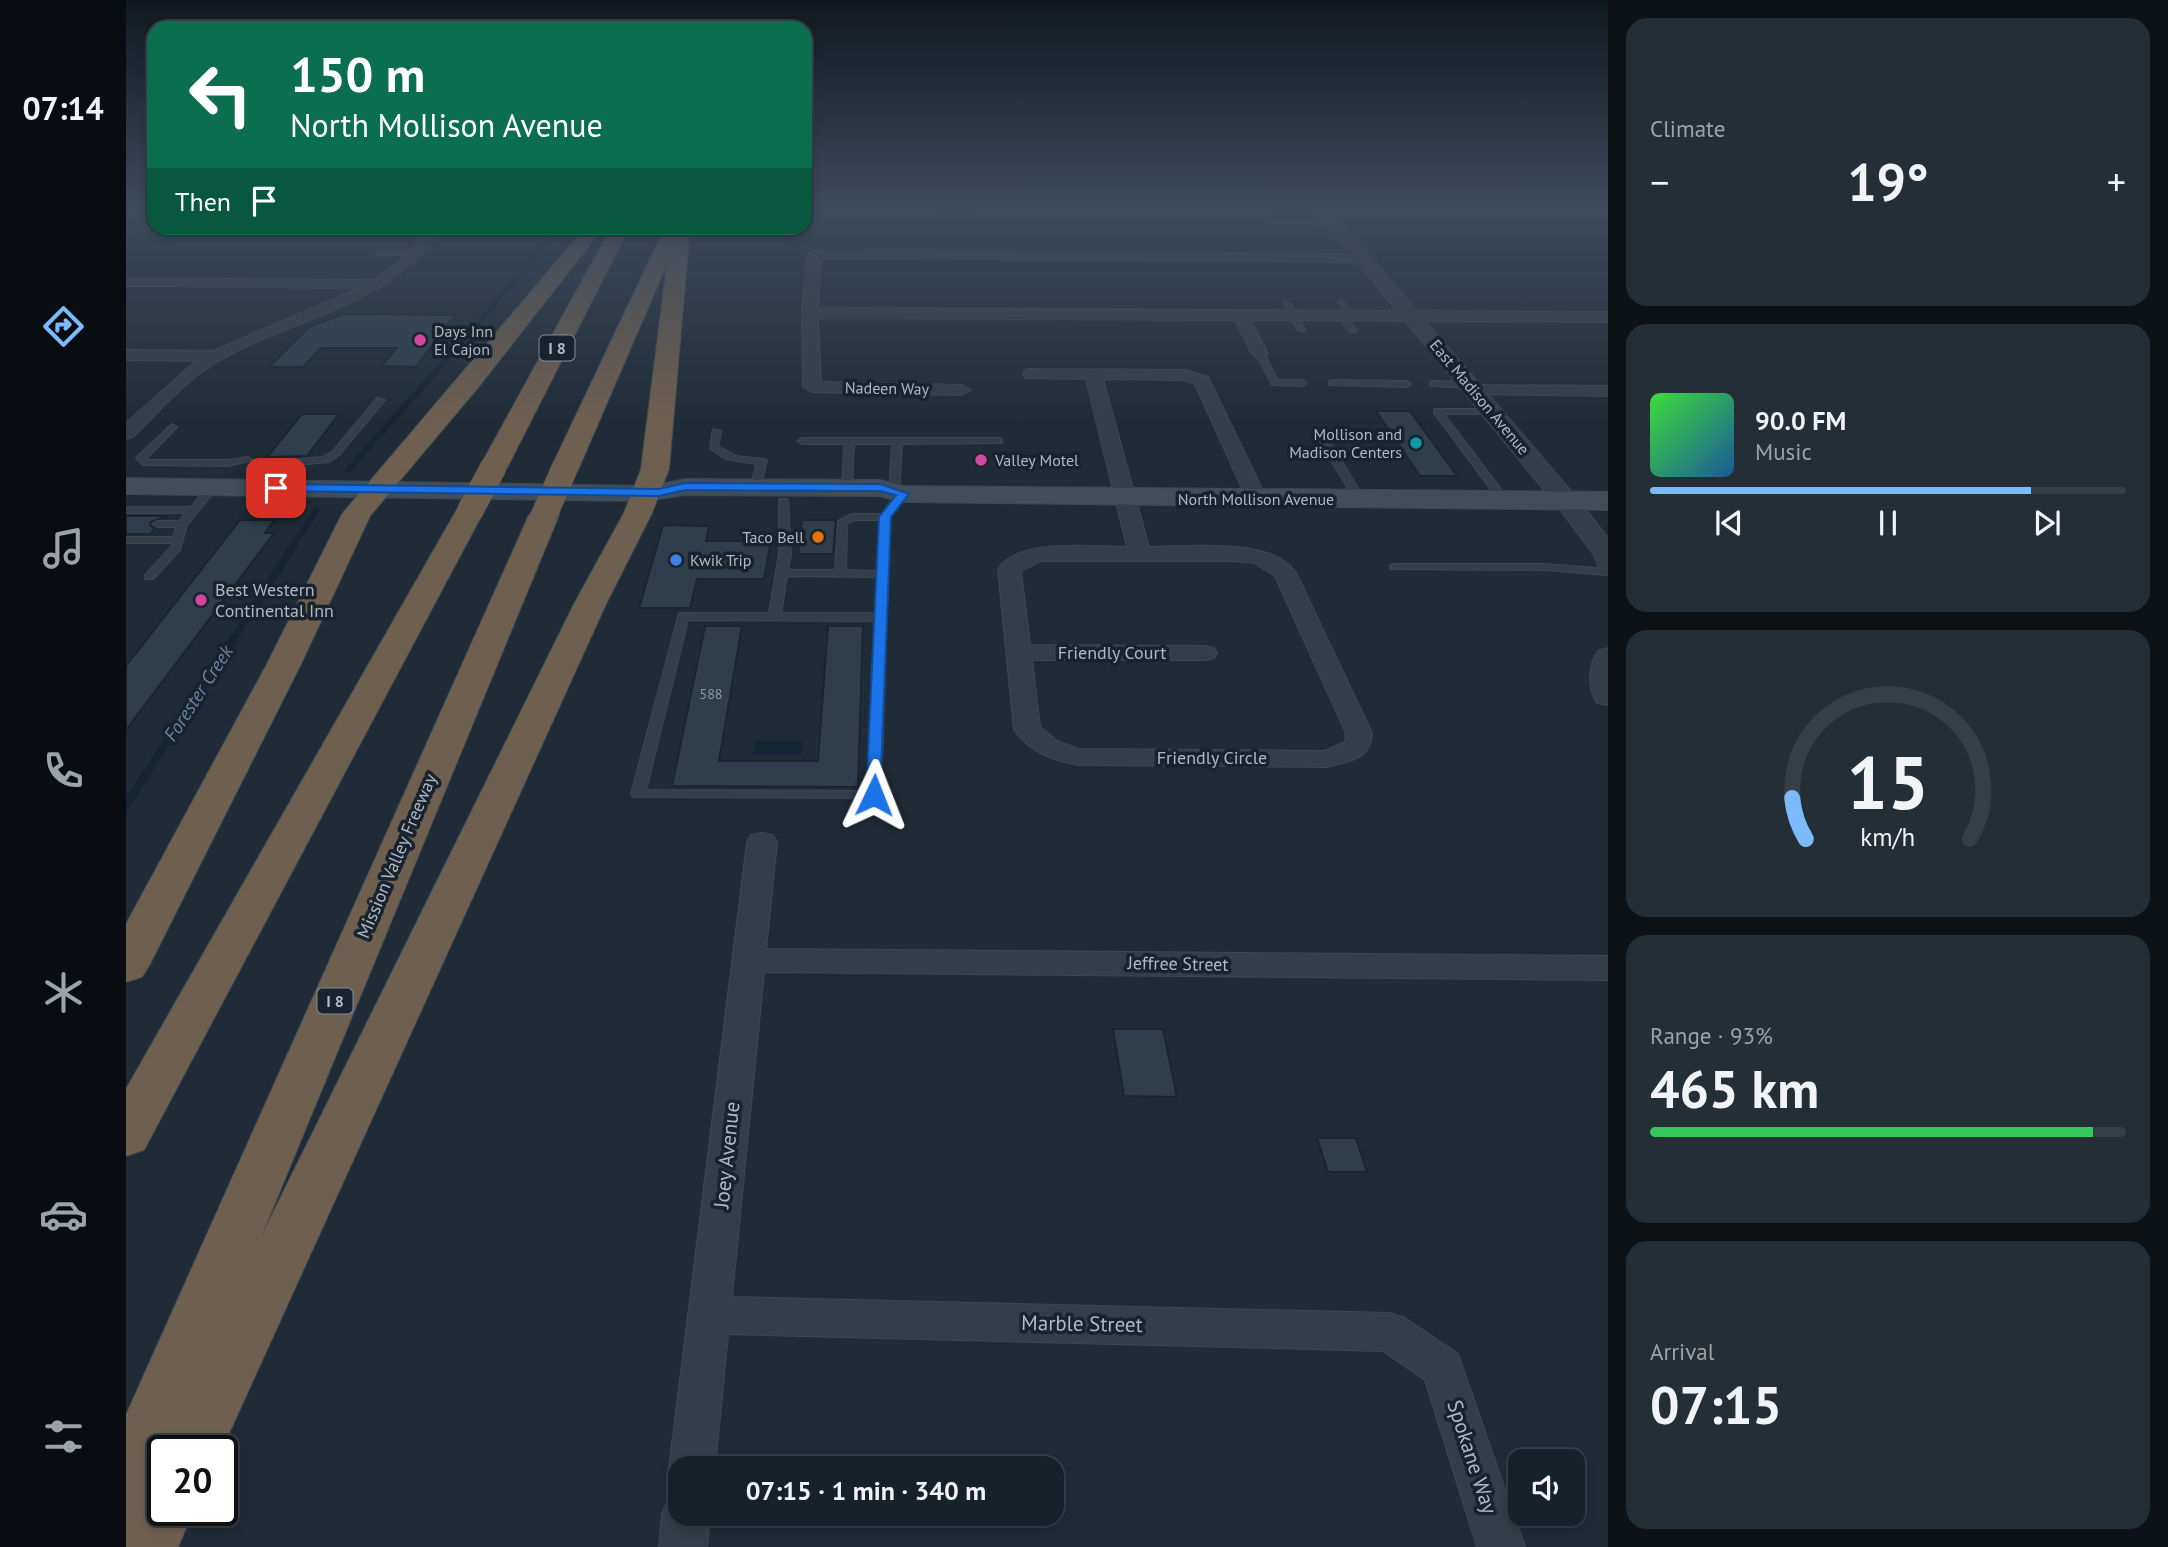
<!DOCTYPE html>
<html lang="en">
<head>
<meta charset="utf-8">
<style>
	:root { --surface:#17212a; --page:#242e36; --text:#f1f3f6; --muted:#9ea3a8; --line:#363e47; --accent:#7bbbfc }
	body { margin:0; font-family:"PT Sans",sans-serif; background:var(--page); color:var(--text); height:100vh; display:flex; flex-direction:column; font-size:26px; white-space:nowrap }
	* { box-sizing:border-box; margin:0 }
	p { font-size:23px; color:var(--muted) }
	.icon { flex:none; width:38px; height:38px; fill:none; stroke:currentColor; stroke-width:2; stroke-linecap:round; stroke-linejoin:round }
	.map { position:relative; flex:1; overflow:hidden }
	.panel { display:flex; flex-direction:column; gap:18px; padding:18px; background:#0d1217; width:560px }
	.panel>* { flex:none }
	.top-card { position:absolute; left:21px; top:21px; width:665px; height:214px; border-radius:21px; box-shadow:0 4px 10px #0003,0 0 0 2px var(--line); background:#0b6e4f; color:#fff; overflow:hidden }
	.fabs { position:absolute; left:1382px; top:1449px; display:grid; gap:14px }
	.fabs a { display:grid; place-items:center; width:77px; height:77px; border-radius:14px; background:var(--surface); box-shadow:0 4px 10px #0003,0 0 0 2px var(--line); font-size:35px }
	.speed { position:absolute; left:21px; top:1435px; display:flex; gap:14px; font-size:35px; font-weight:700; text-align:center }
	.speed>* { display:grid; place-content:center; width:91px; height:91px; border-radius:50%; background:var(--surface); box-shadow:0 4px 10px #0003,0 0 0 2px var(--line); line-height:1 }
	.speed .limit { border:4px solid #111; border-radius:10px; background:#fff; color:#111 }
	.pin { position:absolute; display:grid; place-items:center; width:60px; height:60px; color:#fff; margin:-30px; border-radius:14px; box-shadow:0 4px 10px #0006 }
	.me { position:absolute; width:77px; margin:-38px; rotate:2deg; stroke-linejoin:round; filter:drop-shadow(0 0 5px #0008) }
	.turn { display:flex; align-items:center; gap:24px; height:147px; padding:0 28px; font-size:32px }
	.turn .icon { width:91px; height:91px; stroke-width:2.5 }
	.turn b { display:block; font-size:49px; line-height:60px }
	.then { display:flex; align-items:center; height:66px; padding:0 28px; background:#0003; gap:14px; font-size:26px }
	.big { font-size:52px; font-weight:700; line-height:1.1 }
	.panel .widget { flex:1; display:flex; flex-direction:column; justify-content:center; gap:10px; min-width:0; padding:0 24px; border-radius:21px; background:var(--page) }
	.panel .dial { align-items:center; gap:0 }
	.dial svg { height:182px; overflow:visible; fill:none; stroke:var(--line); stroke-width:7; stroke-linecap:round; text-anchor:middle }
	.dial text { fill:var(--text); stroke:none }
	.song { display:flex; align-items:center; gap:21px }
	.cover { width:84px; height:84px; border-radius:10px; background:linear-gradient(135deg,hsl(120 70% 55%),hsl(210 70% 35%)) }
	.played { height:7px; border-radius:4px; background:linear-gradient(90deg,var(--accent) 80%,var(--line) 80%) }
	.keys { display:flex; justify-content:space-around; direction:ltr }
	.heat { display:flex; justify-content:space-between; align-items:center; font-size:38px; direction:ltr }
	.charge { height:10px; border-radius:5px; background:linear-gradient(90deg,#34c759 93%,var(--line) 0) }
	.trip { position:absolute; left:542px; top:1456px; width:396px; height:70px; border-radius:21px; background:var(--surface); box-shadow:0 4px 10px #0003,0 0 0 2px var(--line); font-weight:700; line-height:70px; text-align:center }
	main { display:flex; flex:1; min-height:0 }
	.menu { display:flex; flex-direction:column; width:126px; justify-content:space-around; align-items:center; background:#090d11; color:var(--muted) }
	.menu .icon { width:49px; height:49px }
	.menu .selected { color:var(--accent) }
	.menu b { font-size:32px; color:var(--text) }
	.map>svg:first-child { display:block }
</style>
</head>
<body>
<main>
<nav class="menu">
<b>07:14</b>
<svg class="icon selected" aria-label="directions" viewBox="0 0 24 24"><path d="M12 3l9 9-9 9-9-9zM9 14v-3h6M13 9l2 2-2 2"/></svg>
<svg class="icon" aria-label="music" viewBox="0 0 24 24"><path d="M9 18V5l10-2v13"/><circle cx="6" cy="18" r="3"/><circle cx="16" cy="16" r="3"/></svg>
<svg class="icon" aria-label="phone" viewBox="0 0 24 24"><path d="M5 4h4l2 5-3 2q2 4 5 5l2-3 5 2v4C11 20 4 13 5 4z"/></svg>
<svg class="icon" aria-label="climate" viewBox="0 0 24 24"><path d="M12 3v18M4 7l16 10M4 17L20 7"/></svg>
<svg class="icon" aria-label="car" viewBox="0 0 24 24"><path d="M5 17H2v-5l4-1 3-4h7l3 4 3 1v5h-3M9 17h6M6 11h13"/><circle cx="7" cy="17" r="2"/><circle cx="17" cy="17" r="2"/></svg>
<svg class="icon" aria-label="filters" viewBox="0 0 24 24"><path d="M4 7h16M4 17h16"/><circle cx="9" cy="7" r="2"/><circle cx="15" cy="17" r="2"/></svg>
</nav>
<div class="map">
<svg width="1482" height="1547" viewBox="0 0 1482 1547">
	<rect width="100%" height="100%" fill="#1f2c38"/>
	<path fill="#132535" d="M629,741H676L675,754H627Z"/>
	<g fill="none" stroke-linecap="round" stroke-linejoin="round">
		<path stroke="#132535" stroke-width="4.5" d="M326,354L433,228"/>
		<g stroke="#132535" stroke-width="6">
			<path d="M222,470L327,352"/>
			<path d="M167,546L190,511"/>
		</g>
		<path stroke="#132535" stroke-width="8" d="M5,797L168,545"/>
		<path stroke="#132535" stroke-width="10" d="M0,805L6,795"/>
	</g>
	<g fill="#2e3e4c" stroke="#1a252f" stroke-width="2">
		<path d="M217,314L329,315L290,367L255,366L271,348H195L177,367H143L183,327Z"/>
		<path d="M1250,411H1284L1331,476H1294Z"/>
		<path d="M176,414H213L181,456L141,457Z"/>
		<path d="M0,516H41L25,522L24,525L29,529L24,534H0Z"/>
		<path d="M114,520H149L139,533H148L0,730V666Z"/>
		<path d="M676,520H710L707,554H672Z"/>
		<path d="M537,525L583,526L580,541H645L638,579H571L564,608H513Z"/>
		<path d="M579,626H616L593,761H692L702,626H737L732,787L546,786Z"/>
		<path d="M987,1029H1037L1051,1097L998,1096Z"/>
		<path d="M1191,1138H1230L1241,1172H1202Z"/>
	</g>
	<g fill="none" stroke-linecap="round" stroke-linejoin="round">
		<g stroke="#3c4752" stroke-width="2">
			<g id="service">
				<path d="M1148,206H1195L1198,208L1195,210L1146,209Z"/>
				<path d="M1355,206H1362L1369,213L1366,215H1199L1196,213L1199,211H1360Z"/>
				<path d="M1141,222H1208L1211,224L1208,226L1139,225Z"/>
				<path d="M253,251H287L291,253L287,255H250Z"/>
				<path d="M1216,300L1225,309L1223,320L1231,330L1230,332H1224L1215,320L1217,309L1212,302Z"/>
				<path d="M1158,302L1165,304L1179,330L1178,332L1171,330Z"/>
				<path d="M1131,352H1137L1152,380H1177L1181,383L1177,386L1146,385L1130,354Z"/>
				<path d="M1206,380L1281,381L1285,384L1281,387L1203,385V381Z"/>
				<path d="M1307,381L1343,382L1347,385L1343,388L1304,386V382Z"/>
				<path d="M251,398L259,400L213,455L203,462L127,469L122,466L127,463L197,457L207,451Z"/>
				<path d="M1308,409H1369V413L1366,414H1318L1382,498V502H1374L1308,413Z"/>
				<path d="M46,424L51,427L21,458L23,460H102L122,457L127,460L102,466L17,465L10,458L12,456Z"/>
				<path d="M587,429L595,431L592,446L610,456L639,459L641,461L634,489L625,487L630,464L600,459L584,449Z"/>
				<path d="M873,438L876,439V443L776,444L773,491L768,494L763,491L766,444H728L726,487L721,490L716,487L718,444H676L671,441L676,438Z"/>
				<path d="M1195,438L1203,440L1239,500L1238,502L1234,503L1229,500L1193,440Z"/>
				<path d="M87,484L92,487L61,525L54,550L27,579H19V575L45,547L46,543H0V537H47L50,527H31L26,524L31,521H53L59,513H0V507H65L83,485Z"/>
				<path d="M777,491L782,494L764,517L755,795L753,798L507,797L505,794L553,613H643L653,554V499H661L662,501L665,554L662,570H709L712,521L726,514H756L773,492ZM728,520H754L751,571L720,570L721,524ZM661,576L751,577L749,613H655ZM562,620L749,621L741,791L520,790Z"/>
				<path d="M1268,564H1419L1482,569V575L1419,570L1264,569V565Z"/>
			</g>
		</g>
		<g stroke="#3c4752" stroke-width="2">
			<g id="minor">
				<path d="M817,206L981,208L995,206L991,215L986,216L822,212L817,211Z"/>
				<path d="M304,228H318C250,316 177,311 91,362C59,381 33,411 7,437L0,439V423L70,361L0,360V350L87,351L233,288L0,286V278L247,280L275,260Z"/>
				<path d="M688,250L1236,254L1243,258L1236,262L695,258L692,308L1482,312V322L1125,320L1142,354L1134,359L1126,354L1109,320L692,318L695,382L836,385L845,390L836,395L686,392L677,387L676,313L681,254Z"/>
				<path d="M906,369L1060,370L1082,377L1141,499L1138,503H1124L1121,499L1069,384L1058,380L977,379L1023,547C1062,547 1145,536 1170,573L1246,733C1245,759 1222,762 1200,767L953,765C926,760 904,753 888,729L872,569C894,537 965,547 1001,547L960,379L900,378L897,374L900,370ZM914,561H1109L1128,563L1149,576L1220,733L1219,742L1199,751L953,749L933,742L914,727L906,660H1079L1088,658L1091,653L1088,648L1079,646L904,645L895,571Z"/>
				<path d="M1348,385L1482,386V396L1342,394L1339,390Z"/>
				<path d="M636,833L647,835L651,842L640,949L1482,956V980L638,972L606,1297L1264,1313L1279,1318L1332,1354L1399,1547H1351L1299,1380L1257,1351L602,1334L589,1468H555V1486L550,1484L543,1468L621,842L625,835Z"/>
				<path d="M555,1492V1514H584L581,1547H533L536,1514L543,1497Z"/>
			</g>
		</g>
		<g stroke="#3c4752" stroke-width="2">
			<g id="tertiary">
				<path d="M1185,206H1201L1450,497L1482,538V569L1473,567L1468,555L1432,507Z"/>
				<path d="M1482,648V705L1471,703C1461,688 1462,665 1472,651Z"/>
			</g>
		</g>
		<g stroke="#3c4752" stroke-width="2">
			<path id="secondary" d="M0,478L526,486L559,479L754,480L777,486L1482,492V510L777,502L753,496L559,495L520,501L0,494Z"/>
		</g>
		<g stroke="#3d4953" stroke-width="2">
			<g id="motorway">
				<path d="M459,228H477L355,384L244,516L175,664L23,966L16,977L0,982V924L141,664L216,514Z"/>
				<path d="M485,228H503L381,468L377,474H357L353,468Z"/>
				<path d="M546,228H564L543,469L526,513L480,604L95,1451H37V1510H68L52,1547H0V1415L403,515L408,509L418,506L428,509L433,515L135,1237L448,604L498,513L515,469L541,264L452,470L448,476H428L424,470L535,236Z"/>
				<path d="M344,502L354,505L358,511L18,1150L0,1156V1089L330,511L334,505Z"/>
			</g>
		</g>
		<use href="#service" fill="#333e48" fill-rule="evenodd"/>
		<use href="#minor" fill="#333e48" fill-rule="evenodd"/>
		<use href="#tertiary" fill="#333e48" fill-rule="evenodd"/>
		<use href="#secondary" fill="#404e5c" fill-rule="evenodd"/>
		<use href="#motorway" fill="#6f5f4f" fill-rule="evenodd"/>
		<g stroke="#3d4953" stroke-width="27" stroke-linecap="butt">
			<g id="motorway-bridge">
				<path d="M344,511L367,468"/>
				<path d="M418,515L438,470"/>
			</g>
		</g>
		<use href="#motorway-bridge" stroke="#6f5f4f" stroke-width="26"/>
	</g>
	<linearGradient id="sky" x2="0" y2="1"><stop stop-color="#11181f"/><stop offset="0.49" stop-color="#3c4b5e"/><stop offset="1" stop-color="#3c4b5e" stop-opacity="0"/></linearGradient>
	<rect width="1482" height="422" fill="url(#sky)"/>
	<path fill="#1a73e8" stroke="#114b97" stroke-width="2" d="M559,483L754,484L783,494L765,517L754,799L748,800L740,795L753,517L770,495L753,491L559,490L533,496L150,491L144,488L150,484L533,489Z"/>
	<g fill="#d1479c" stroke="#18232d" stroke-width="2.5">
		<circle cx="294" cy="340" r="7"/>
		<circle cx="855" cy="460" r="7"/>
		<circle cx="75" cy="600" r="7"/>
	</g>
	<circle fill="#0f9aa8" stroke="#18232d" stroke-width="2.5" cx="1290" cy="443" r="7"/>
	<circle fill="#e8710a" stroke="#18232d" stroke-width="2.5" cx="692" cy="537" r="7"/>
	<circle fill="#3f7fe0" stroke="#18232d" stroke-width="2.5" cx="550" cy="560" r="7"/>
	<g text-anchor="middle" stroke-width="7" stroke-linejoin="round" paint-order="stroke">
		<g font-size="14" fill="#8c99a6">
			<text x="585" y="699">588</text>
		</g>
		<g font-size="16" fill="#adb9c5" stroke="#18232d" text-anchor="start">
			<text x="308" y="337">Days Inn<tspan x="308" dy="18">El Cajon</tspan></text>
			<text x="1276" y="440" text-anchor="end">Mollison and<tspan x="1276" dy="18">Madison Centers</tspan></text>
			<text x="869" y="466">Valley Motel</text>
			<text x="678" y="543" text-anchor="end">Taco Bell</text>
			<text x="564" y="566">Kwik Trip</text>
		</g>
		<g fill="#18232d" stroke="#808c97" stroke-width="2">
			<rect x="413.5" y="335.5" width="35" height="25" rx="5"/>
			<rect x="191.5" y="988.5" width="35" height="25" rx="5"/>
		</g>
		<g font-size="16" font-weight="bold" fill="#adb9c5">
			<text x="431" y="354">I 8</text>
			<text x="209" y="1007">I 8</text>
		</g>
		<g font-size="16" fill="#adb9c5" stroke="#18232d">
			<text transform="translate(761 388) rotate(1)" y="6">Nadeen Way</text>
			<text transform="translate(1354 397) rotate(50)" y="6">East Madison Avenue</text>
			<text x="1130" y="505">North Mollison Avenue</text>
		</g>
		<g font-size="18" fill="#adb9c5" stroke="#18232d" text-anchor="start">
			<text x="89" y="596">Best Western<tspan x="89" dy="21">Continental Inn</tspan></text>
		</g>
		<g font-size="18" fill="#adb9c5" stroke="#18232d">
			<text x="986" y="659">Friendly Court</text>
			<text x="1086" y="764">Friendly Circle</text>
			<text transform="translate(271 856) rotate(-67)" y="6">Mission Valley Freeway</text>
			<text transform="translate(1052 964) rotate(1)" y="6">Jeffree Street</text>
		</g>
		<g font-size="19" font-style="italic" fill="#6487a7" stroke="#18232d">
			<text transform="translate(72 693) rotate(-57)" y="7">Forester Creek</text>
		</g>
		<g font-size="21" fill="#adb9c5" stroke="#18232d">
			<text transform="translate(601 1155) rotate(-84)" y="7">Joey Avenue</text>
			<text transform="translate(956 1324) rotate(1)" y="7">Marble Street</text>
			<text transform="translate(1346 1457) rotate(72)" y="7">Spokane Way</text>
		</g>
	</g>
</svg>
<div class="fabs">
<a><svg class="icon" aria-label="sound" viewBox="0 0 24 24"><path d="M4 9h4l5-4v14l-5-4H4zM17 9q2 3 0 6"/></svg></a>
</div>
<div class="speed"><div class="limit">20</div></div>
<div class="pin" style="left:150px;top:488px;background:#d93025"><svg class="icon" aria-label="arrive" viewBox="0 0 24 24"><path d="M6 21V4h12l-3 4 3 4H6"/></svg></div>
<svg class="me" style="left:748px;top:795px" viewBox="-20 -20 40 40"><path d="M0-17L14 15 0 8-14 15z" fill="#1a73e8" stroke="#fff" stroke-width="4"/></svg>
<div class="trip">07:15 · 1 min · 340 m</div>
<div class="top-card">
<div class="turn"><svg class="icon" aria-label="left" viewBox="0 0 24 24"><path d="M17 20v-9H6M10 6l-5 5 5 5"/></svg><div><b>150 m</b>North Mollison Avenue</div></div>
<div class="then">Then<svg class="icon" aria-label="arrive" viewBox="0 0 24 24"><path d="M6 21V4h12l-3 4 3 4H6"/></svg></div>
</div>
</div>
<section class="panel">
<div class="widget"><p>Climate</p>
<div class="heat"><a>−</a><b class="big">19°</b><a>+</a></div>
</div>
<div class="widget">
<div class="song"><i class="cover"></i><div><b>90.0 FM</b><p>Music</p></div></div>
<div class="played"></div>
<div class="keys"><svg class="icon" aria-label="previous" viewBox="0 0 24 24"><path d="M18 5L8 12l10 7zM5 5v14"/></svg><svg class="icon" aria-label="pause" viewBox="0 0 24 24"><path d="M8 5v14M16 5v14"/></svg><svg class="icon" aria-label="next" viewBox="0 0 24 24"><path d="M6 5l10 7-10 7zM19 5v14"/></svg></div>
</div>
<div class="widget dial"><svg viewBox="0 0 100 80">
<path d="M14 69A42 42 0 1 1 86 69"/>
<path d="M14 69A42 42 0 0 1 8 51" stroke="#7bbbfc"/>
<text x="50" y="56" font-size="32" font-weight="700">15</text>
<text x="50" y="72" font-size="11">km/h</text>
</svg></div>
<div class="widget"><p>Range · 93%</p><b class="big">465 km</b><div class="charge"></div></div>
<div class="widget"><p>Arrival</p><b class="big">07:15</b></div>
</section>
</main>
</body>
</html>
